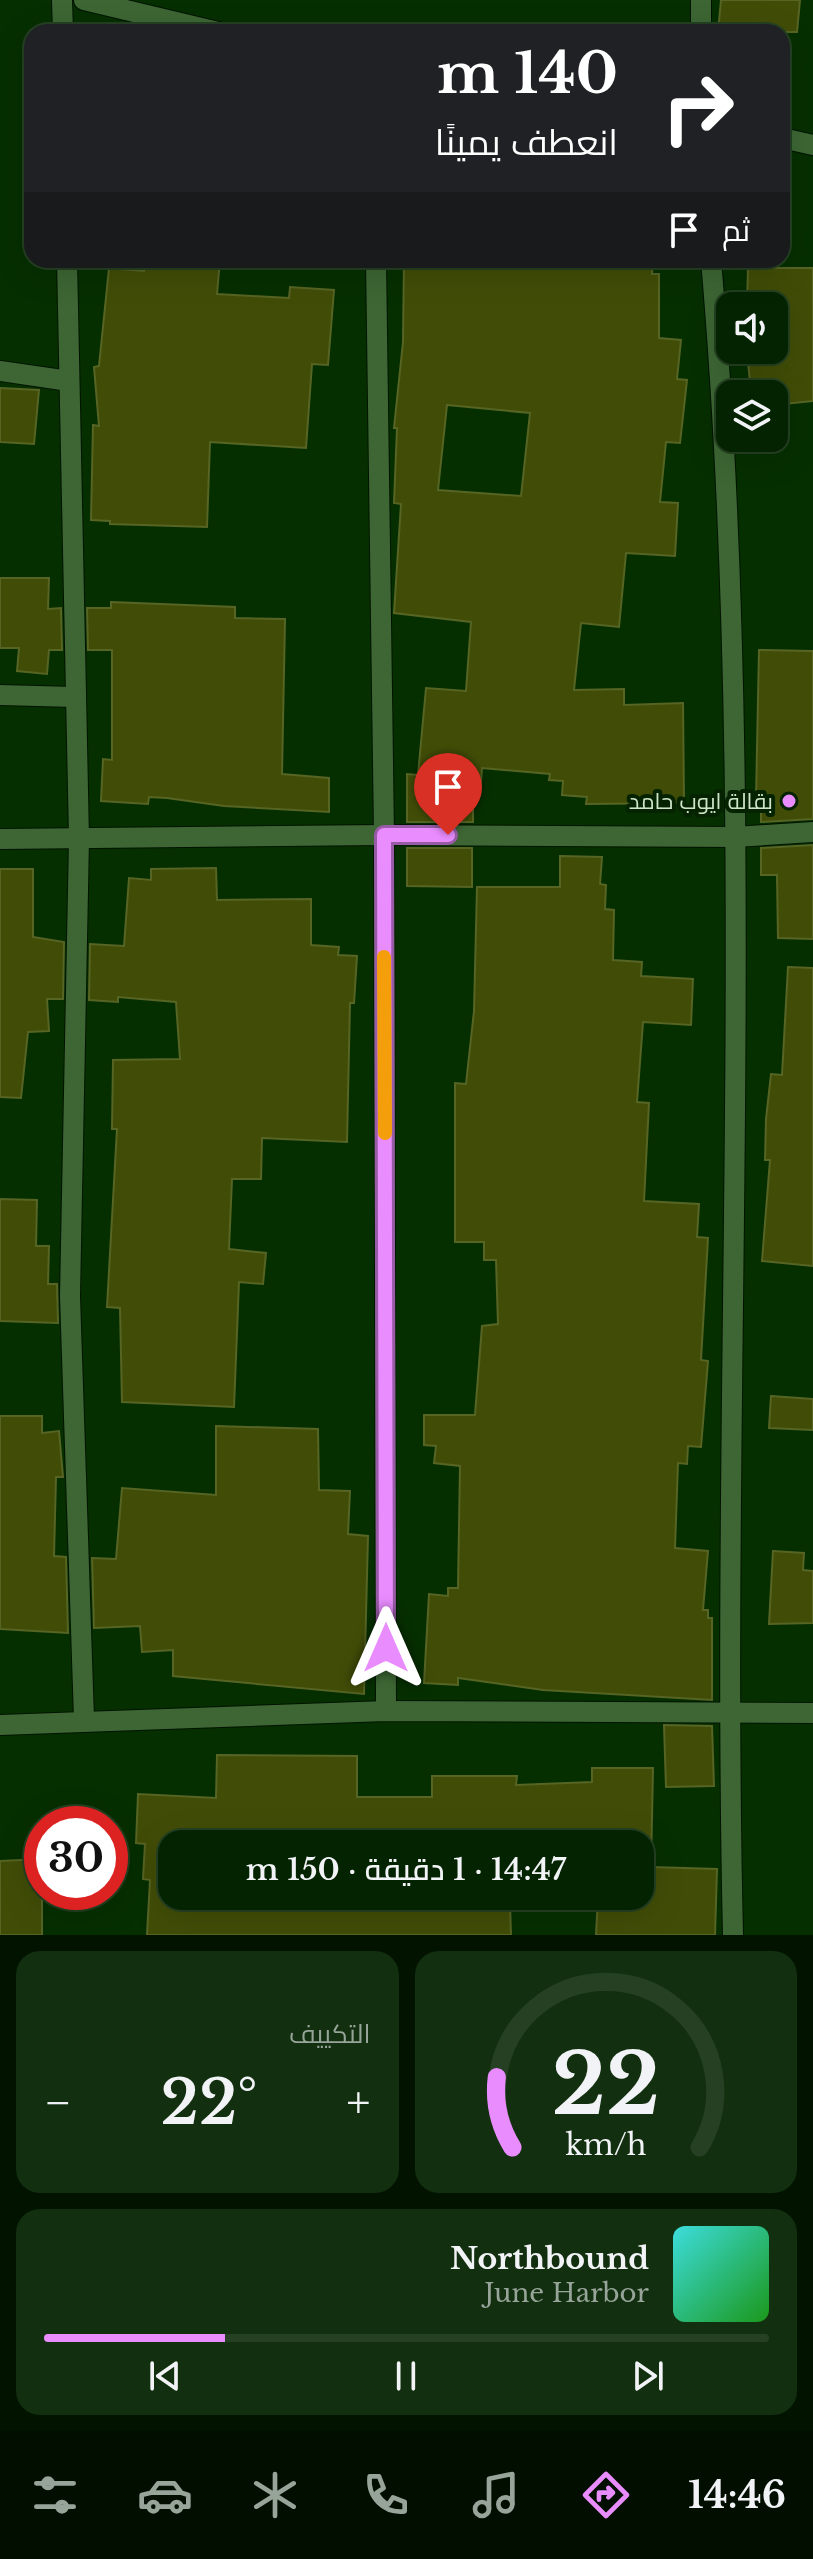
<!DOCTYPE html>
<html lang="ar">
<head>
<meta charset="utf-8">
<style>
	:root { --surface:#042300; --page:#122f0f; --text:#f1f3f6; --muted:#97a499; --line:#254022; --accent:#e98dfe }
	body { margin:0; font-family:"Libre Baskerville",Cairo,serif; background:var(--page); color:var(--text); direction:rtl; height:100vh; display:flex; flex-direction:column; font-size:30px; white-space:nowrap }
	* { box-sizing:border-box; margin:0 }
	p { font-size:26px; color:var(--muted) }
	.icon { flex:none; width:44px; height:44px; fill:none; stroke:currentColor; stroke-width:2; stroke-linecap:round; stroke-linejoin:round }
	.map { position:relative; height:1935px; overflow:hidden; direction:ltr }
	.details { display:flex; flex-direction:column; gap:16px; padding:16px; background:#021300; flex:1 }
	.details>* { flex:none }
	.guide { position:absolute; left:24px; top:24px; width:766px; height:244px; border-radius:24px; box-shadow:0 8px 32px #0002,0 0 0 2px var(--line); direction:rtl; background:#202124; color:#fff; overflow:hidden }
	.fabs { position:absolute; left:716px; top:292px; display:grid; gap:16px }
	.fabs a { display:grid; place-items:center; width:72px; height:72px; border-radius:16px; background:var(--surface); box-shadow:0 8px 32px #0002,0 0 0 2px var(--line); font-size:40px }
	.speed { position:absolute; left:24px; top:1806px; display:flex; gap:16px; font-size:40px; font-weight:700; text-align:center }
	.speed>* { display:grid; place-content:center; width:104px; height:104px; border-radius:50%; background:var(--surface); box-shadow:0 8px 32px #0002,0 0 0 2px var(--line); line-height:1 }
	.speed .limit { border:12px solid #d22; background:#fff; color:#111 }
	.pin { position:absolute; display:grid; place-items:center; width:68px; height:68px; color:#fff; margin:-82px -34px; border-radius:50% 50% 50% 0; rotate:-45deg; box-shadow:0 0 8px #0007 }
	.pin .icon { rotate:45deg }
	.me { position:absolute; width:88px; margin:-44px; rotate:0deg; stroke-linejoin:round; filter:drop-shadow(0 0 6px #0008) }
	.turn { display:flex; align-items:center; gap:28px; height:168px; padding:0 40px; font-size:36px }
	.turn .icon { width:104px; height:104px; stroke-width:2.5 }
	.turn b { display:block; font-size:56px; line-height:68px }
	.then { display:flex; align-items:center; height:76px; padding:0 40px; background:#0003; gap:16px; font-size:30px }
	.big { font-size:60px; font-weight:600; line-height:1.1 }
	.details .widget { flex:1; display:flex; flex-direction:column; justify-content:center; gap:12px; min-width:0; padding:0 28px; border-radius:24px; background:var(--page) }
	.details .dial { align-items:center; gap:0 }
	.dial svg { height:208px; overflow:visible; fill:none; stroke:var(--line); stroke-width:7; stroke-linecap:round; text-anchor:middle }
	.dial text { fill:var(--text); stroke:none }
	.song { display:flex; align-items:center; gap:24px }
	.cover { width:96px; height:96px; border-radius:12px; background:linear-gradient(135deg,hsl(180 70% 55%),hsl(120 70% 35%)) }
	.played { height:8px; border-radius:4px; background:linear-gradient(90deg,var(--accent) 25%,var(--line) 25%) }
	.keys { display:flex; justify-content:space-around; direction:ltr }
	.heat { display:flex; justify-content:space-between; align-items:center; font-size:44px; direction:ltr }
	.details .tiles { flex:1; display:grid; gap:16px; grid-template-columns:1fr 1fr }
	.widget:last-child { grid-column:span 2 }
	.trip { position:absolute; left:158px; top:1830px; width:496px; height:80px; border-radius:24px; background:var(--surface); box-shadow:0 8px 32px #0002,0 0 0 2px var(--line); font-weight:600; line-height:80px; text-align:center; direction:rtl }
	.tabs { display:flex; height:128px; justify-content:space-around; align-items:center; background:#020e00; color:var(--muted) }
	.tabs .icon { width:56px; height:56px }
	.tabs .selected { color:var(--accent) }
	.tabs b { font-size:36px; color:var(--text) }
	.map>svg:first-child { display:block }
</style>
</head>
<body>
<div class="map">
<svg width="813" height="1935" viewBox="0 0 813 1935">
	<rect width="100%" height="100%" fill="#062f00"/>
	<g fill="#414d07" stroke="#566424" stroke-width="2" fill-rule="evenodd">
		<path d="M721,0H800L797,32H718Z"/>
		<path d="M145,260H220L217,294L289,298L290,287L334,290L328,365L312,364L306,448L210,442L207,527L110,524V521L91,520L93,425L99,426L94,367L99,366L109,268L144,271Z"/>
		<path d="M404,260H653L652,274H659V338L681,340L677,379L687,380L680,443L666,442L660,502L678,503L675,556L626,553L619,627L581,623L574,690L624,689V705L683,703L684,803L586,804L587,797L562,795L563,781L549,780L550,774L482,768L480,796H473V822H407V774L418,775L426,688L466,691L471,622L394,613L401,504L394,503L397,428H394L403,342ZM447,405L530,413L521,496L438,490Z"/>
		<path d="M748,268H813V401L774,405V394H751L747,350H774V306H747Z"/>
		<path d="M0,388L39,390L34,444L0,442Z"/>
		<path d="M0,578H49L48,609L61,608L62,650H49L47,674L17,671L19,648H0Z"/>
		<path d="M111,602L235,607V618L285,619L282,774L329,778V812L224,806L167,798L149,797L148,804L101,801L103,759L112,760V650H88L87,608H111Z"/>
		<path d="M759,650L813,651V819L761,822V798H756Z"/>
		<path d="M813,845V939L778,938L777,875H761V848Z"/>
		<path d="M407,848H472V887L407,886Z"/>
		<path d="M560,856L602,857L600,884L606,885L605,909L614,910L613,960L642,962L641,976L693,979L691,1025L643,1022L637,1102L649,1103L644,1201L699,1204L697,1237L708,1238L701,1360L708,1361L701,1447L688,1446L687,1464L678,1463L675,1548L708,1551L703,1610H708V1618H712V1700L543,1690L458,1678V1685L424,1683L429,1594L448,1596V1588H458L460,1466L434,1463L436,1446L424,1445V1415H475L482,1326L498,1324L496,1260H484V1242H455V1083L466,1084L474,1011L477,887H560Z"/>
		<path d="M216,868L217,900L311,899V945L339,947L338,955L357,956L354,1003H350L347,1142L262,1138L261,1179H232L229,1249L266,1253L263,1284L239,1282L234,1407L122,1402L120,1308L107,1307L117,1129H112L113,1060L180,1059L176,1002L118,997V1002L89,1000L90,944L124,946L129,878L151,880V869Z"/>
		<path d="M0,869H33V937L64,942L63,999H47L49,1031L28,1032L21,1098L0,1097Z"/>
		<path d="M788,967L813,968V1266L762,1261L770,1160H765L766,1119L771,1074L782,1075Z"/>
		<path d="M0,1199L37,1200L36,1246H49L48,1284H57L58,1323L0,1321Z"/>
		<path d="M771,1396L813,1399V1430L769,1428Z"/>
		<path d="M0,1416H42V1433L59,1431L63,1477H56L54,1556L66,1557L68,1633L0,1629Z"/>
		<path d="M216,1426L318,1429L319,1490L350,1491L348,1534L368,1536L364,1694L173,1676V1650L142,1652L140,1626L94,1628L92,1558L116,1559L122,1488L216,1495Z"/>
		<path d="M773,1551L804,1553L803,1570L813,1571V1623L769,1624Z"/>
		<path d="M664,1725L712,1726L714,1786L666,1787Z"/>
		<path d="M217,1755L357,1756V1797H432V1776H517L516,1785L592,1782V1768H653L651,1867L717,1869L715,1935H596L598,1896H640V1844H172V1896H453V1905L510,1904L511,1935H147L150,1880L143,1879L145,1844L136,1843L138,1794L216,1798Z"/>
		<path d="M42,1859V1935H0V1861Z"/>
	</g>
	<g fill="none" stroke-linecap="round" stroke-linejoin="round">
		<g stroke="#021400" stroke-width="22">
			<g id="minor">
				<path d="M62,0L63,32"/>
				<path d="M701,32V0"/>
				<path d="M67,260L79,839L70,1296L84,1719"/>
				<path d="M376,260L384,835L386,1711"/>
				<path d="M711,260C759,817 720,1377 733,1935"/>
				<path d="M0,371L69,381"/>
				<path d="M0,695L75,697"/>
				<path d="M0,839L384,835L735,837L813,832"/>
				<path d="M0,1725L386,1711L813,1713"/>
			</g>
		</g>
		<g stroke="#021400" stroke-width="22">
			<g id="tertiary">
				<path d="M84,0L218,32"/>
				<path d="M782,138L813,145"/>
			</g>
		</g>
		<use href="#minor" stroke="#3d6634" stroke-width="20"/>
		<use href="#tertiary" stroke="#3d6634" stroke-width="20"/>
	</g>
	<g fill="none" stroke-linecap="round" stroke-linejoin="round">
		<g stroke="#975ca5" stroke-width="20">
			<path id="route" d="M386,1648L384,835H448"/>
		</g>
		<use href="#route" stroke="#e98dfe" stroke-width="14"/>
		<path stroke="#f59e0b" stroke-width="14" d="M384,957L385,1133"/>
	</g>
	<circle fill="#e98dfe" stroke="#052300" stroke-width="3" cx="789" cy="801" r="8"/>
	<g text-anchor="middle" stroke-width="8" stroke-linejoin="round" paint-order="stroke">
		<g font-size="22" fill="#cee5c9" stroke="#052300" text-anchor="end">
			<text x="773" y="809">بقالة ايوب حامد</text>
		</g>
	</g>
</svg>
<div class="fabs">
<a><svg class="icon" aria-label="sound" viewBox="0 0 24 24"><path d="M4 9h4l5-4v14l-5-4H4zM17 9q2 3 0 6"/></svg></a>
<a><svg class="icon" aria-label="layers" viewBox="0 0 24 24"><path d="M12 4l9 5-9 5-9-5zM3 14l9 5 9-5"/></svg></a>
</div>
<div class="speed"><div class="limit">30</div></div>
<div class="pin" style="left:448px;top:835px;background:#d93025"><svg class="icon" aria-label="arrive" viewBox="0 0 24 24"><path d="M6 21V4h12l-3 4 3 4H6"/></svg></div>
<svg class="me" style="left:386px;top:1648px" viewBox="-20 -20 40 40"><path d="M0-17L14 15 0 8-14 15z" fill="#e98dfe" stroke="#fff" stroke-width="4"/></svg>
<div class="trip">14:47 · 1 دقيقة · 150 m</div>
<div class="guide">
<div class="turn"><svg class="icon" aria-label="right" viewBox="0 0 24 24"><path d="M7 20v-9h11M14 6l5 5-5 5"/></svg><div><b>140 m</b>انعطف يمينًا</div></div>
<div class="then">ثم<svg class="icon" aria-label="arrive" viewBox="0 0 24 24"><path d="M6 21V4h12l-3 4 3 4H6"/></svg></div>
</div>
</div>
<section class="details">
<div class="tiles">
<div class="widget dial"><svg viewBox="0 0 100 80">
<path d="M14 69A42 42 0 1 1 86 69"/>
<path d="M14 69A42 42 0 0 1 8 42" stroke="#e98dfe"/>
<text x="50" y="56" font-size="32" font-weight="700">22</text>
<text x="50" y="72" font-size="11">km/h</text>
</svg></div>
<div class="widget"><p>التكييف</p>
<div class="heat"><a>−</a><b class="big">22°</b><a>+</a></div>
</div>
<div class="widget">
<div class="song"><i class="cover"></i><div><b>Northbound</b><p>June Harbor</p></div></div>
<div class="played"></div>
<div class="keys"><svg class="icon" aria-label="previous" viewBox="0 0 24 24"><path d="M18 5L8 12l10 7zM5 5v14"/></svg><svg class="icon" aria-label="pause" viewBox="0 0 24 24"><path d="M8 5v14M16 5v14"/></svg><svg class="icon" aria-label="next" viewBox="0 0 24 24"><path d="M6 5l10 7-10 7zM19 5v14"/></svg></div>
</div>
</div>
</section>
<nav class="tabs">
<b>14:46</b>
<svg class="icon selected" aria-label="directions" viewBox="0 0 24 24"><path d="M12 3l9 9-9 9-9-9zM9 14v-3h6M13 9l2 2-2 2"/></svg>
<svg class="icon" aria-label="music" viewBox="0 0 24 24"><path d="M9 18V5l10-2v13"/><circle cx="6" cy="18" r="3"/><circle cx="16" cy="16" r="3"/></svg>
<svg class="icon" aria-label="phone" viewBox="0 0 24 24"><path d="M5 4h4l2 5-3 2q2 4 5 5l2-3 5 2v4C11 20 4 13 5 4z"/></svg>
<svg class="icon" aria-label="climate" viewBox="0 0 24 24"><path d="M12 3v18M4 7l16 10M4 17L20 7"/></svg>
<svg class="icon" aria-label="car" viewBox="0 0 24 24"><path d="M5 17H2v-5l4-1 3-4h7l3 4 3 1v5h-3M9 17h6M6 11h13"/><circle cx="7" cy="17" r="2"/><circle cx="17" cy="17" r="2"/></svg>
<svg class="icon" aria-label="filters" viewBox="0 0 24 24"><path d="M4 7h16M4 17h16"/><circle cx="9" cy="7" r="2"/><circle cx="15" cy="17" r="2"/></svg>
</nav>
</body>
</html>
